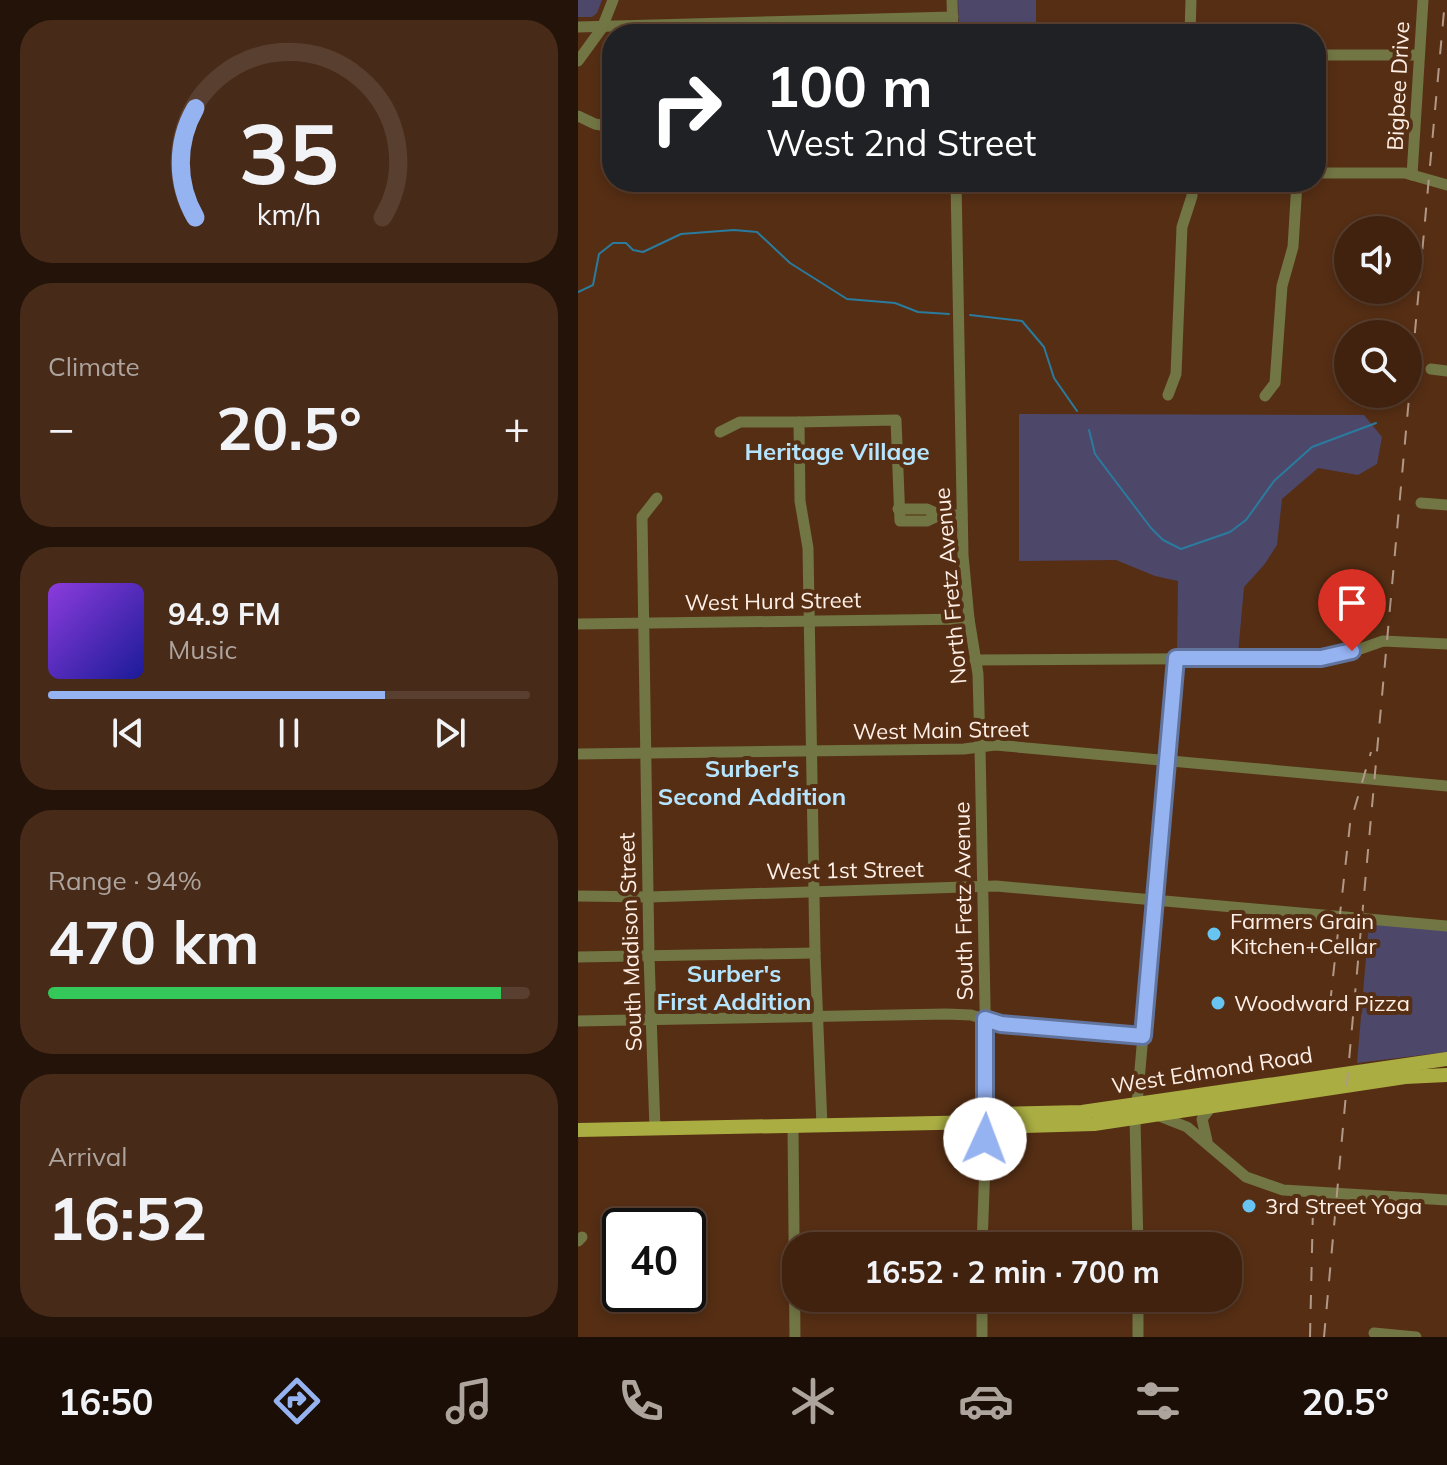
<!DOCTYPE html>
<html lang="en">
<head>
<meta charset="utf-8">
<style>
	:root { --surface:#40220f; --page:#472a18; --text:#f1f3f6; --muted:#aea49e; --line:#593f2f; --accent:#95b2f1 }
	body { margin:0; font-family:Mulish,sans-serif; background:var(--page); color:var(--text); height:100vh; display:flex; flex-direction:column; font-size:30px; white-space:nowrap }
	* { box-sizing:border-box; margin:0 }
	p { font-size:26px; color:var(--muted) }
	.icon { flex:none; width:44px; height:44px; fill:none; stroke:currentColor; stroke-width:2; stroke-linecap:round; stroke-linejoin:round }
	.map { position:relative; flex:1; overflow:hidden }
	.panel { display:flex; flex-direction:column; gap:20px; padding:20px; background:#231308; width:578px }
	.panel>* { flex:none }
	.top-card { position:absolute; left:24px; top:24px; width:724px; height:168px; border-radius:32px; box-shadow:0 4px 12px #0003,0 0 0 2px var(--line); background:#202124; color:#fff; overflow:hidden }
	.fabs { position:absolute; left:756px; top:216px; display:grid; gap:16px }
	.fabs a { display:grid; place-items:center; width:88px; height:88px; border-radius:50%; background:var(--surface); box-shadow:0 4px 12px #0003,0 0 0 2px var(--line); font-size:40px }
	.speed { position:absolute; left:24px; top:1208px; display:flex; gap:16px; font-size:40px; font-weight:700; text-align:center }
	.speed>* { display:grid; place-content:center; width:104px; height:104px; border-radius:50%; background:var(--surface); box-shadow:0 4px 12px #0003,0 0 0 2px var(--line); line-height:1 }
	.speed .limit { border:4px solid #111; border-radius:12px; background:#fff; color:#111 }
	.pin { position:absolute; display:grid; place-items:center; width:68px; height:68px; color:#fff; margin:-82px -34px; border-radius:50% 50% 50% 0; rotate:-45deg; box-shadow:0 0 8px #0007 }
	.pin .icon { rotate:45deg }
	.me { position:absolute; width:88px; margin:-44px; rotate:2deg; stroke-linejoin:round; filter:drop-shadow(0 0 6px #0008) }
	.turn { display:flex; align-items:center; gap:28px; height:168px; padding:0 32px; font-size:36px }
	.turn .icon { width:104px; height:104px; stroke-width:2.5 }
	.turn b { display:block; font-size:56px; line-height:68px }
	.big { font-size:60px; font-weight:700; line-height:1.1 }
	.panel .widget { flex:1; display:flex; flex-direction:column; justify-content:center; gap:12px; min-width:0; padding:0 28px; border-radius:32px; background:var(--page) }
	.panel .dial { align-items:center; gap:0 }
	.dial svg { height:208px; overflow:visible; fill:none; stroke:var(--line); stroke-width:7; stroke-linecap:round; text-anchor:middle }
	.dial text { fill:var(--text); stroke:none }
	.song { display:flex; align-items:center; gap:24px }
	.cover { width:96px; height:96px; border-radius:12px; background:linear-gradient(135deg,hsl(270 70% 55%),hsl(240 70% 35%)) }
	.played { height:8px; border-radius:4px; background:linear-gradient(90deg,var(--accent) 70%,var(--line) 70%) }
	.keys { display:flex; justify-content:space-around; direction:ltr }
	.heat { display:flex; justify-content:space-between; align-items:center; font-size:44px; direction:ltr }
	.charge { height:12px; border-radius:6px; background:linear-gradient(90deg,#34c759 94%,var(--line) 0) }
	.trip { position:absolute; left:204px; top:1232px; width:460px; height:80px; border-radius:32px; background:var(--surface); box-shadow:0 4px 12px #0003,0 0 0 2px var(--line); font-weight:700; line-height:80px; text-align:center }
	.dock { display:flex; height:128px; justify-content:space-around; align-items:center; background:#1a0e06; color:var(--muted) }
	.dock .icon { width:56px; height:56px }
	.dock .on { color:var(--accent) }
	.dock b { font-size:36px; color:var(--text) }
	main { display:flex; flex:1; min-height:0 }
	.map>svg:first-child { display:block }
</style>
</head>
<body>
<main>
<section class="panel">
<div class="widget dial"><svg viewBox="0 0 100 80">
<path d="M14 69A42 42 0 1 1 86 69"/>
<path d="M14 69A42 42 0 0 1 14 27" stroke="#95b2f1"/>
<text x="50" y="56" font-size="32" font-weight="700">35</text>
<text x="50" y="72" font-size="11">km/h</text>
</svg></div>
<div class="widget"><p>Climate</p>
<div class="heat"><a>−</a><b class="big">20.5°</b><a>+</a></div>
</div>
<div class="widget">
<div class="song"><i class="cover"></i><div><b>94.9 FM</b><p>Music</p></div></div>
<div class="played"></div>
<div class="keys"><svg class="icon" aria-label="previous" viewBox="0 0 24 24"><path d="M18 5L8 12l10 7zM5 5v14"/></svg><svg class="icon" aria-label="pause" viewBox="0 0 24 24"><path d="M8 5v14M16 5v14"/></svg><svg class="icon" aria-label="next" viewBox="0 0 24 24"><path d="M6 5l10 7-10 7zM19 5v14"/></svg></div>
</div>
<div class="widget"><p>Range · 94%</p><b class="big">470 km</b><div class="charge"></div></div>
<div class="widget"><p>Arrival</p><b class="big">16:52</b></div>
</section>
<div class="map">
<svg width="869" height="1337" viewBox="0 0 869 1337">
	<rect width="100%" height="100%" fill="#552e14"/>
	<g fill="#4d476a">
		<path d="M0,0H24L19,13L14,17H0Z"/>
		<path d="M380,0H458V34H381Z"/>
		<path d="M441,414L786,415L804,437L799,464L780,475L740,468L704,499L699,545L686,565L666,587L660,654L599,655L600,581L577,576L538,560L441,561Z"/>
		<path d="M791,923L869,930V1052L779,1063Z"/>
	</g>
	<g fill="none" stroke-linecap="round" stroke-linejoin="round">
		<g stroke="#2a7b9e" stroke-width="2">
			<path d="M0,292L15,285L21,254L35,243H48L55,250L65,252L103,234L156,230L179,232L212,263L269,299L317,303L340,312L371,314"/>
			<path d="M392,315L444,321L466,347L476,378L499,411"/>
			<path d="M511,430L517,454L529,470L573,528L585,540L603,549L652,532L668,520L696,481L734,447L798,423"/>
		</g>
		<g stroke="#727544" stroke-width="11">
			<path d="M374,0L375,34"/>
			<path d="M0,27L375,17"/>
			<path d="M612,34L613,0"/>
			<path d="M738,55H841"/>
			<path d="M0,61L24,28L35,0"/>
			<path d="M0,116L17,124L34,127"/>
			<path d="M738,173H827L869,185"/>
			<path d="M834,175L845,0"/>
			<path d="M378,182L385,555L391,619L400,674L402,747L409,1107L404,1246"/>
			<path d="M853,369L869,371"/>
			<path d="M590,395L598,374L604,227L614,196V182"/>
			<path d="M687,396L697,383L704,286L715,247L719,182"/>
			<path d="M221,422L318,420L322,521H349L362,515H384"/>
			<path d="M142,432L162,422H221L222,501L230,548L237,953L244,1126"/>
			<path d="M843,503L869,505"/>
			<path d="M320,509H349L362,515"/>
			<path d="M0,624L391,619"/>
			<path d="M397,660L743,658L759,657L805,641L869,644"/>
			<path d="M0,754L386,749L417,745L869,786"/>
			<path d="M0,896L71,897L418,886L869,926"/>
			<path d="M0,957L237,953"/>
			<path d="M0,1021L368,1014L393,1015L423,1024L565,1036"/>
			<path d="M559,1104L598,658"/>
			<path d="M581,1116L609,1127L668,1177L705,1190L869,1200"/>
			<path d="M557,1119L560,1246"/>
			<path d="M215,1127L217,1337"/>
			<path d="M77,1129L71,956L64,517L79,498"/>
			<path d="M629,1141L624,1119L633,1107"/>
			<path d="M0,1241L4,1237"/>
			<path d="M404,1298V1337"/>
			<path d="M796,1333L838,1337"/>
			<path d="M560,1337V1298"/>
		</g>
		<g stroke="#aaae42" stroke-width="14">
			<path d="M408,1122L417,1114L504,1112L869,1059"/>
			<path d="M0,1130L408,1122L417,1127L516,1124L827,1077L869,1075"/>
		</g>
		<g stroke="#b29887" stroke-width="2" stroke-dasharray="14 14" stroke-linecap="butt">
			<path d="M752,1004L772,824L793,752"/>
			<path d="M732,1337L735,1207"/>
			<path d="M746,1337L867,0"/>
		</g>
	</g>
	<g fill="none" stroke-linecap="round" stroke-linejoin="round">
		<g stroke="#61749d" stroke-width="20">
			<path id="route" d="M407,1139V1019L423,1024L565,1036L598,658H743L774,651"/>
		</g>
		<use href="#route" stroke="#95b2f1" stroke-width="14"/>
	</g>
	<g fill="#68c4f0" stroke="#552e14" stroke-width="3">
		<circle cx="636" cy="934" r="8"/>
		<circle cx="640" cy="1003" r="8"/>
		<circle cx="671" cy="1206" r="8"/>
	</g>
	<g text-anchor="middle" stroke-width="8" stroke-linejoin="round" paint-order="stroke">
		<g font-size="22" fill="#ffefe6" stroke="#552e14">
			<text transform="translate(820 86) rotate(-87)" y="8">Bigbee Drive</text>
			<text transform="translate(372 586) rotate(-95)" y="8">North Fretz Avenue</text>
			<text transform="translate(195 601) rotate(-1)" y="8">West Hurd Street</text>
			<text transform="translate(363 730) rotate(-1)" y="8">West Main Street</text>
			<text transform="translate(267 870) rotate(-1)" y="8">West 1st Street</text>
			<text transform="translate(385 901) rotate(-91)" y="8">South Fretz Avenue</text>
			<text transform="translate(52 942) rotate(-92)" y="8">South Madison Street</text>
			<text transform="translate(634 1070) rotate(-9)" y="8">West Edmond Road</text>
		</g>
		<g font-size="22" fill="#ffefe6" stroke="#552e14" text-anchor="start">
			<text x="652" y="929">Farmers Grain<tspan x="652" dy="25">Kitchen+Cellar</tspan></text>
			<text x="656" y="1011">Woodward Pizza</text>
			<text x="687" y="1214">3rd Street Yoga</text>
		</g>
		<g font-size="24" font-weight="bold" fill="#b5e5fe" stroke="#552e14">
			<text x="259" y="460">Heritage Village</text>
			<text x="174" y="777">Surber's<tspan x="174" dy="28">Second Addition</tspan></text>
			<text x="156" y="982">Surber's<tspan x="156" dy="28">First Addition</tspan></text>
		</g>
	</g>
</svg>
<div class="fabs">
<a><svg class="icon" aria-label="sound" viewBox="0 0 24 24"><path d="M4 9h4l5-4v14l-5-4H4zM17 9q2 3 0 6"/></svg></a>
<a><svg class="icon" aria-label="search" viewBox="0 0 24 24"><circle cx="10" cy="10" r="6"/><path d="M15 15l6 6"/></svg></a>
</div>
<div class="speed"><div class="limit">40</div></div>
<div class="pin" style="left:774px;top:651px;background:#d93025"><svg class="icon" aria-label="arrive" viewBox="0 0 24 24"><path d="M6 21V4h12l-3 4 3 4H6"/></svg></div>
<svg class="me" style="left:407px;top:1139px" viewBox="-20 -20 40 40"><circle r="19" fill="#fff"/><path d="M0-13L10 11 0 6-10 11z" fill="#95b2f1"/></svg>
<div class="trip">16:52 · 2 min · 700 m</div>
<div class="top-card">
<div class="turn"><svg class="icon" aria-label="right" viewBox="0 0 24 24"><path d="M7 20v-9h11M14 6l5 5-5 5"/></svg><div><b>100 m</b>West 2nd Street</div></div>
</div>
</div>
</main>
<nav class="dock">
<b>16:50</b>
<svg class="icon on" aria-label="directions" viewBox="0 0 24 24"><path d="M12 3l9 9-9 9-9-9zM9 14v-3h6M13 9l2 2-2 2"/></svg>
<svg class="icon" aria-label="music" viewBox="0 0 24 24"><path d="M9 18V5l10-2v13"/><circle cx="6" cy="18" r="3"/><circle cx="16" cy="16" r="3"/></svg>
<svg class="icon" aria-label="phone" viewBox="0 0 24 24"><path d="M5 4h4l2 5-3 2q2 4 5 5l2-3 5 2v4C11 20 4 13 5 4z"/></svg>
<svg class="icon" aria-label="climate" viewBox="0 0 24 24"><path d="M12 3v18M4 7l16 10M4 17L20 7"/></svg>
<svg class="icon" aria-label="car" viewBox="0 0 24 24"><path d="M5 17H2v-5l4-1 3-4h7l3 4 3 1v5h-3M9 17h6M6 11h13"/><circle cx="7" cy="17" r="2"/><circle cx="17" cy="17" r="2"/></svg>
<svg class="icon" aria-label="filters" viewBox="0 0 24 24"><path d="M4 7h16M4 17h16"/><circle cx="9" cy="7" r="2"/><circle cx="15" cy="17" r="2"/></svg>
<b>20.5°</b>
</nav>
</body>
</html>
